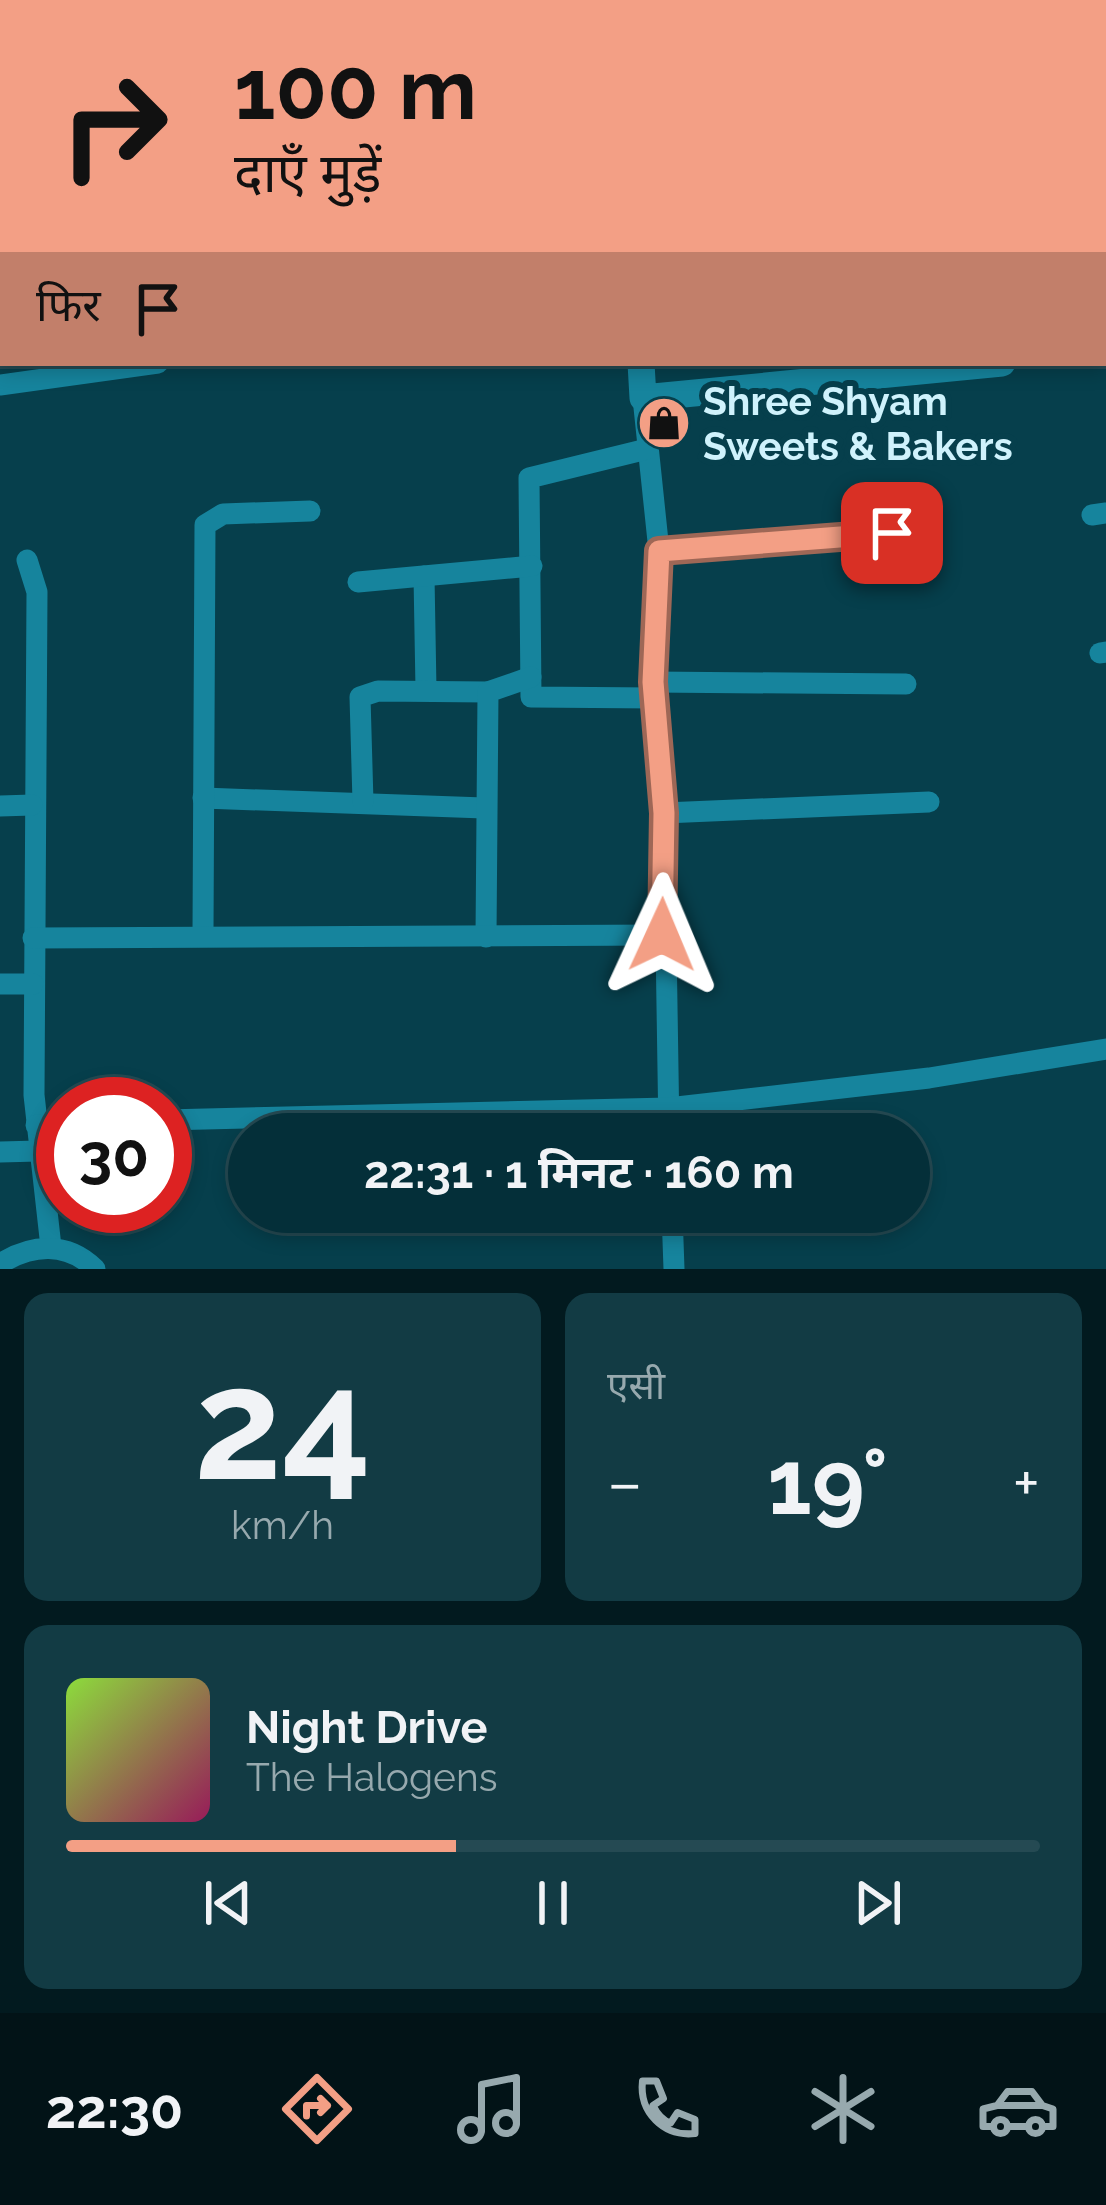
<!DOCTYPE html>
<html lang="hi">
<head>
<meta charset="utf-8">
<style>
	:root { --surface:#042f39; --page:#123b44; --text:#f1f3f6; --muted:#97a9ae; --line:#254a53; --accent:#f39f85 }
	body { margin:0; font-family:Raleway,"Noto Sans Devanagari",sans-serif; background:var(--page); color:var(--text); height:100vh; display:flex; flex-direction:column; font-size:45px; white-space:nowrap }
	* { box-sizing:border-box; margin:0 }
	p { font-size:39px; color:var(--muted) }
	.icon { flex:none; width:66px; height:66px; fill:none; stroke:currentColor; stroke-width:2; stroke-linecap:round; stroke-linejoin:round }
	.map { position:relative; height:1269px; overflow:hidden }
	.panel { display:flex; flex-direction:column; gap:24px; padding:24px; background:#021a1f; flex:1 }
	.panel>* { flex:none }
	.top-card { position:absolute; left:0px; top:0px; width:1107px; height:366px; box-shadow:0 6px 18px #0003,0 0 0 3px var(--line); background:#f39f85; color:#111; overflow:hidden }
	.speed { position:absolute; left:36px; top:1077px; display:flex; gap:24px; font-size:60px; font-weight:700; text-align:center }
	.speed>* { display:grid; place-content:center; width:156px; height:156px; border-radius:50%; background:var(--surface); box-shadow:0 6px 18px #0003,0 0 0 3px var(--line); line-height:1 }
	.speed .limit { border:18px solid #d22; background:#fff; color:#111 }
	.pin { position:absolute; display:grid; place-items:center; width:102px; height:102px; color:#fff; margin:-51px; border-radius:24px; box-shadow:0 6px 18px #0006 }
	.me { position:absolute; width:132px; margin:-66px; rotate:1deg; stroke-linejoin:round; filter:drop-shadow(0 0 9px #0008) }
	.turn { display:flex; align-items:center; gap:42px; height:252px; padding:0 36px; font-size:54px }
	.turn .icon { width:156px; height:156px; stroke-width:2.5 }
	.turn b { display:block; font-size:84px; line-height:102px }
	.then { display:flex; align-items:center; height:114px; padding:0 36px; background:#0003; gap:24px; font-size:45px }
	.big { font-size:90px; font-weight:700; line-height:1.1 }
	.panel .card { flex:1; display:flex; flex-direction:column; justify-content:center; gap:18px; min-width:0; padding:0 42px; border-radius:24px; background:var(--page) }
	.panel .dial { align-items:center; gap:0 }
	.dial b { font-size:156px; line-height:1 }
	.song { display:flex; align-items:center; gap:36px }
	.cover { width:144px; height:144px; border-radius:18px; background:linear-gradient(135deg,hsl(90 70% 55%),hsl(330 70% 35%)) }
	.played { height:12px; border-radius:6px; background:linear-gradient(90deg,var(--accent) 40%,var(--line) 40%) }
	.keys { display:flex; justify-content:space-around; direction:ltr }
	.heat { display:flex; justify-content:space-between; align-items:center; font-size:66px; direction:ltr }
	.panel .tiles { flex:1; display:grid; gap:24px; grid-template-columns:1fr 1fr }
	.card:last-child { grid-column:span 2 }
	.trip { position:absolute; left:228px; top:1113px; width:702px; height:120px; border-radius:60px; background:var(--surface); box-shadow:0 6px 18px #0003,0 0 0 3px var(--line); font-weight:700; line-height:120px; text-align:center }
	.menu { display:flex; height:192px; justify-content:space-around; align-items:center; background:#021317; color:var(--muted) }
	.menu .icon { width:84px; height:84px }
	.menu .on { color:var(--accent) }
	.menu b { font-size:54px; color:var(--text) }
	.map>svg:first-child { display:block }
</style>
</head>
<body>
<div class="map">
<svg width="1106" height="1269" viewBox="0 0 1106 1269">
	<rect width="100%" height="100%" fill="#063f4c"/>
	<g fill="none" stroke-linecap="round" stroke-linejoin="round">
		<g stroke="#16849d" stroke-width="21">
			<path d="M128,0L129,3"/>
			<path d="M0,71H3"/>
			<path d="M0,385L158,363"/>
			<path d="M643,398L659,551L653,682L664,813L669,1134"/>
			<path d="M647,449L529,478L531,697L654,698"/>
			<path d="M1092,515L1106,513"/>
			<path d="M659,551L892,533"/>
			<path d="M27,560L37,592L34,1095L51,1247"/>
			<path d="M424,576L426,690"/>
			<path d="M358,582L532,566"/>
			<path d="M1100,653L1106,652"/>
			<path d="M653,682L906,684"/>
			<path d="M203,798L484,808"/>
			<path d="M363,802L360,697L378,691L488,692"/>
			<path d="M0,806L32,805"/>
			<path d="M664,813L929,802"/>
			<path d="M203,933L205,525L223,514L310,511"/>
			<path d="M486,937L488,692L531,677"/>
			<path d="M33,938L662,935"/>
			<path d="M0,984H33"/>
			<path d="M165,1120L668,1108L929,1078L1106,1049"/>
			<path d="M36,1125L63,1124"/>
			<path d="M0,1152L38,1151"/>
			<path d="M672,1212L674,1269"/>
			<path d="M0,1264C31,1244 67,1241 95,1269"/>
		</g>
		<g stroke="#16849d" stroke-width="27">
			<path d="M629,0V3"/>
			<path d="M1104,350H1106"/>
			<path d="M641,363L643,398L1002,363"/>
		</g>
	</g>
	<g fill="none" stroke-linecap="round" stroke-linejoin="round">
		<g stroke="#9e6756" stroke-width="30">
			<path id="route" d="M662,935L664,813L653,682L659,551L892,533"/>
		</g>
		<use href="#route" stroke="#f39f85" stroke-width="21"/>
	</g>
	<defs>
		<g id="shop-disc" transform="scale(2.7)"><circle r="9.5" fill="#f39f85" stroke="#063f4c"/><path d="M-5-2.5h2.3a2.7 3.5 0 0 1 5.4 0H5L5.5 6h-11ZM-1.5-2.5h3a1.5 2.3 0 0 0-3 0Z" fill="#111"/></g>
	</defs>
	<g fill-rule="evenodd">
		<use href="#shop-disc" x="664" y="423"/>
	</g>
	<g text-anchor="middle" stroke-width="12" stroke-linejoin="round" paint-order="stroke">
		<g font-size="39" font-weight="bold" fill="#cff2fc" stroke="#063f4c" text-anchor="start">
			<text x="703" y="415">Shree Shyam<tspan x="703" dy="45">Sweets &amp; Bakers</tspan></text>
		</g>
	</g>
</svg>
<div class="speed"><div class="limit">30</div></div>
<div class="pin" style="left:892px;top:533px;background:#d93025"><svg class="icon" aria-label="arrive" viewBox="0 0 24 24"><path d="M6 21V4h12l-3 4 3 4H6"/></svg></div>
<svg class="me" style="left:662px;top:935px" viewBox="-20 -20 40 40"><path d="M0-17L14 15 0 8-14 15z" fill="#f39f85" stroke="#fff" stroke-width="4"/></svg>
<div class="trip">22:31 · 1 मिनट · 160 m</div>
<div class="top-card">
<div class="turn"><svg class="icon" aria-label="right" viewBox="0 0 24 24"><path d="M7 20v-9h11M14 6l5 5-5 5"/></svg><div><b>100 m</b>दाएँ मुड़ें</div></div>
<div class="then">फिर<svg class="icon" aria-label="arrive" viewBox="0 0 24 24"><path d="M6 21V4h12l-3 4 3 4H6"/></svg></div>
</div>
</div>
<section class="panel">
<div class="tiles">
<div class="card dial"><b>24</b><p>km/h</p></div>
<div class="card"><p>एसी</p>
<div class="heat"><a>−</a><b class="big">19°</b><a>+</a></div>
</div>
<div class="card">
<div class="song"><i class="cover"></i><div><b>Night Drive</b><p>The Halogens</p></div></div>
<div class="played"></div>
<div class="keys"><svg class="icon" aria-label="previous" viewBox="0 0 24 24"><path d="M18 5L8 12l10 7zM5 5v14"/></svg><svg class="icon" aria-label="pause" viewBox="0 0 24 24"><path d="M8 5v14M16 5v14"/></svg><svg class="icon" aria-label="next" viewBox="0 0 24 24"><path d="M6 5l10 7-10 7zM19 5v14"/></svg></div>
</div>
</div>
</section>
<nav class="menu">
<b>22:30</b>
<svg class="icon on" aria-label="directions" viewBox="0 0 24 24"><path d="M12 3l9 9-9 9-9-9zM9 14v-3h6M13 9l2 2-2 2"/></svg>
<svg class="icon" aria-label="music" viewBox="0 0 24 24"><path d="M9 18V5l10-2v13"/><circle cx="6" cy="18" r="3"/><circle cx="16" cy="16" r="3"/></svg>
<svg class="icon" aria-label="phone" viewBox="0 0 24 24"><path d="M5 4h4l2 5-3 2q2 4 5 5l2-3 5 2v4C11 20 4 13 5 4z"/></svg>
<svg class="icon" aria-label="climate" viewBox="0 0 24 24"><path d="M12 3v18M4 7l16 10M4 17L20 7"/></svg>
<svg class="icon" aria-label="car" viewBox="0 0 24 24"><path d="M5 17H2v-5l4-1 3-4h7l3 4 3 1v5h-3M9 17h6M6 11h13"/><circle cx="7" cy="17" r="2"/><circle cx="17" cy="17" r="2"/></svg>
</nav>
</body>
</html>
